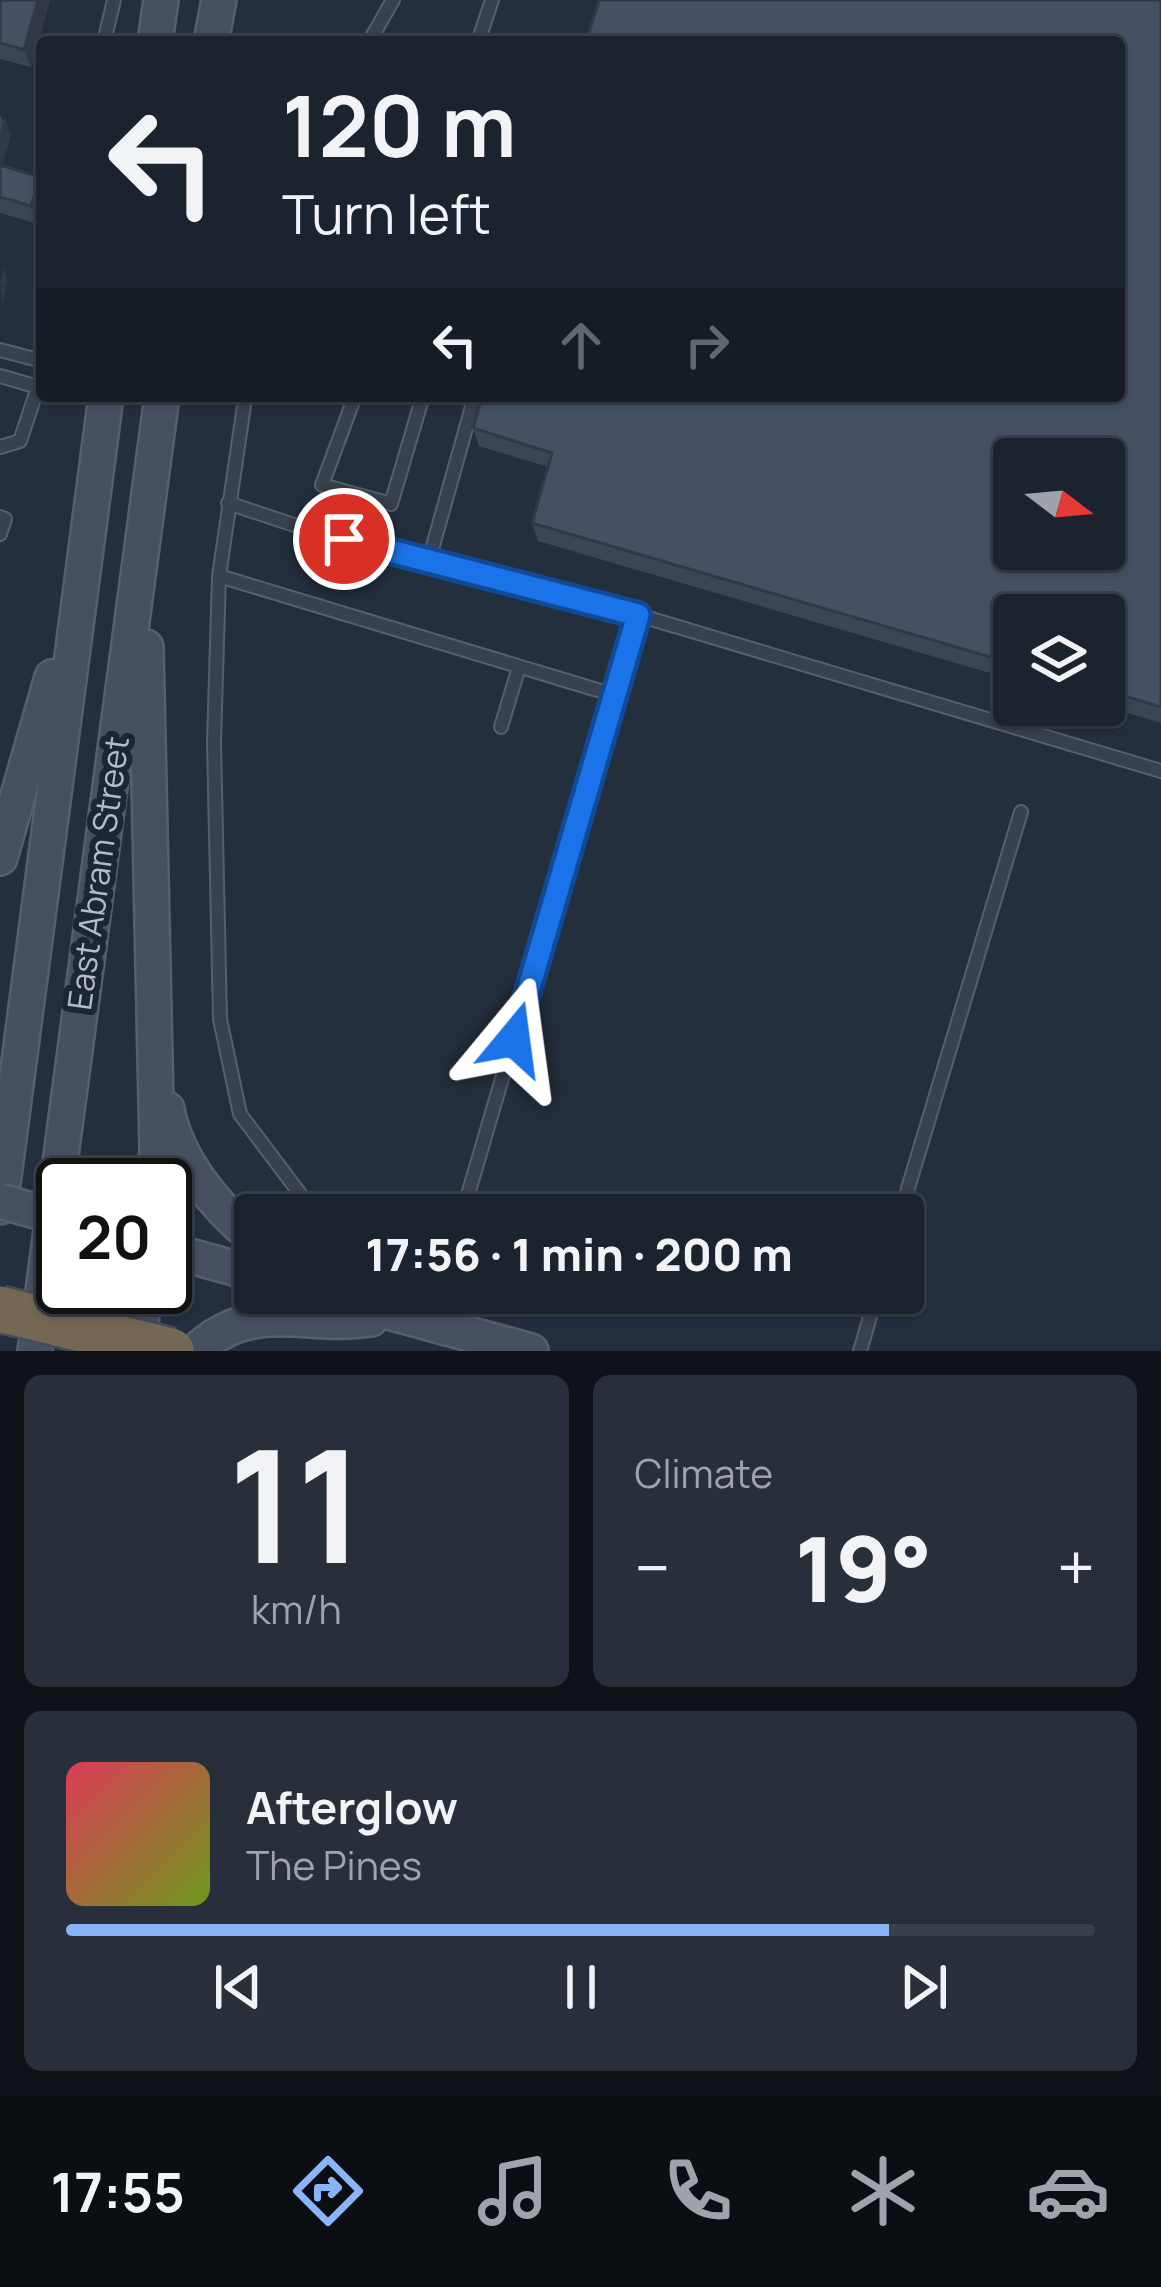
<!DOCTYPE html>
<html lang="en">
<head>
<meta charset="utf-8">
<style>
	:root { --surface:#1b232e; --page:#282f3a; --text:#f1f3f6; --muted:#a0a4aa; --line:#39404a; --accent:#8ab4f8 }
	body { margin:0; font-family:Manrope,sans-serif; background:var(--page); color:var(--text); height:100vh; display:flex; flex-direction:column; font-size:45px; white-space:nowrap }
	* { box-sizing:border-box; margin:0 }
	p { font-size:39px; color:var(--muted) }
	.icon { flex:none; width:66px; height:66px; fill:none; stroke:currentColor; stroke-width:2; stroke-linecap:round; stroke-linejoin:round }
	.map { position:relative; height:1351px; overflow:hidden }
	.sheet { display:flex; flex-direction:column; gap:24px; padding:24px; background:#0f1319; flex:1 }
	.sheet>* { flex:none }
	.guide { position:absolute; left:36px; top:36px; width:1089px; height:366px; border-radius:12px; box-shadow:0 3px 9px #0004,0 0 0 3px var(--line); background:#1b232e; color:var(--text); overflow:hidden }
	.needle { width:78px; rotate:106deg }
	.tools { position:absolute; left:993px; top:438px; display:grid; gap:24px }
	.tools a { display:grid; place-items:center; width:132px; height:132px; border-radius:12px; background:var(--surface); box-shadow:0 3px 9px #0004,0 0 0 3px var(--line); font-size:60px }
	.speed { position:absolute; left:36px; top:1158px; display:flex; gap:24px; font-size:60px; font-weight:700; text-align:center }
	.speed>* { display:grid; place-content:center; width:156px; height:156px; border-radius:50%; background:var(--surface); box-shadow:0 3px 9px #0004,0 0 0 3px var(--line); line-height:1 }
	.speed .limit { border:6px solid #111; border-radius:18px; background:#fff; color:#111 }
	.pin { position:absolute; display:grid; place-items:center; width:102px; height:102px; color:#fff; margin:-51px; border:6px solid #fff; border-radius:50%; box-shadow:0 3px 12px #0007 }
	.me { position:absolute; width:132px; margin:-66px; rotate:16deg; stroke-linejoin:round; filter:drop-shadow(0 0 9px #0008) }
	.turn { display:flex; align-items:center; gap:42px; height:252px; padding:0 48px; font-size:54px }
	.turn .icon { width:156px; height:156px; stroke-width:2.5 }
	.turn b { display:block; font-size:84px; line-height:102px }
	.lanes { display:flex; align-items:center; height:114px; padding:0 48px; background:#0003; justify-content:center; gap:60px; direction:ltr }
	.lanes .off { opacity:.35 }
	.big { font-size:90px; font-weight:800; line-height:1.1 }
	.sheet .tile { flex:1; display:flex; flex-direction:column; justify-content:center; gap:18px; min-width:0; padding:0 42px; border-radius:18px; background:var(--page) }
	.sheet .dial { align-items:center; gap:0 }
	.dial b { font-size:156px; line-height:1 }
	.song { display:flex; align-items:center; gap:36px }
	.cover { width:144px; height:144px; border-radius:18px; background:linear-gradient(135deg,hsl(350 70% 55%),hsl(80 70% 35%)) }
	.played { height:12px; border-radius:6px; background:linear-gradient(90deg,var(--accent) 80%,var(--line) 80%) }
	.keys { display:flex; justify-content:space-around; direction:ltr }
	.heat { display:flex; justify-content:space-between; align-items:center; font-size:66px; direction:ltr }
	.sheet .tiles { flex:1; display:grid; gap:24px; grid-template-columns:1fr 1fr }
	.tile:last-child { grid-column:span 2 }
	.trip { position:absolute; left:234px; top:1194px; width:690px; height:120px; border-radius:12px; background:var(--surface); box-shadow:0 3px 9px #0004,0 0 0 3px var(--line); font-weight:800; line-height:120px; text-align:center }
	.menu { display:flex; height:192px; justify-content:space-around; align-items:center; background:#0b0e12; color:var(--muted) }
	.menu .icon { width:84px; height:84px }
	.menu .selected { color:var(--accent) }
	.menu b { font-size:54px; color:var(--text) }
	.map>svg:first-child { display:block }
</style>
</head>
<body>
<div class="map">
<svg width="1161" height="1351" viewBox="0 0 1161 1351">
	<rect width="100%" height="100%" fill="#242f3e"/>
	<g fill="none" stroke-linecap="round" stroke-linejoin="round">
		<g stroke="#565f6c" stroke-width="16">
			<g id="lane">
				<path d="M104,42L114,0"/>
				<path d="M369,42L393,0"/>
				<path d="M478,42L492,0"/>
				<path d="M0,350L42,361"/>
				<path d="M0,376L38,387L20,441L0,447"/>
				<path d="M233,396L245,399L219,576L614,695"/>
				<path d="M355,396L322,485L391,504L423,396"/>
				<path d="M228,503L309,530L638,615L1161,771"/>
				<path d="M0,517L5,519L0,534"/>
				<path d="M429,560L475,396"/>
				<path d="M219,576L214,742L220,1019L240,1114L307,1203L331,1215"/>
				<path d="M501,727L519,667"/>
				<path d="M462,1215L638,615"/>
				<path d="M900,1215L1021,812"/>
				<path d="M432,1321L440,1293"/>
				<path d="M860,1351L877,1293"/>
			</g>
		</g>
		<g stroke="#565f6c" stroke-width="38">
			<g id="secondary">
				<path d="M155,42L161,0"/>
				<path d="M211,42L219,0"/>
				<path d="M146,647L157,1149L154,1185"/>
				<path d="M0,858L52,677"/>
				<path d="M167,1109C176,1159 215,1207 255,1239"/>
				<path d="M0,1207L106,396"/>
				<path d="M165,1249L255,1274"/>
				<path d="M319,1293L531,1351"/>
				<path d="M35,1351L162,396"/>
				<path d="M137,1351L146,1287"/>
				<path d="M196,1351C252,1298 305,1329 371,1319"/>
			</g>
		</g>
		<use href="#lane" stroke="#38414e" stroke-width="12"/>
		<use href="#secondary" stroke="#465061" stroke-width="33"/>
		<g stroke="#565f6c" stroke-width="38" stroke-linecap="butt">
			<path id="secondary-bridge" d="M0,1201L63,1219"/>
		</g>
		<g stroke="#434c59" stroke-width="50" stroke-linecap="butt">
			<path id="highway-bridge" d="M0,1309L171,1351"/>
		</g>
		<use href="#secondary-bridge" stroke="#465061" stroke-width="33"/>
		<use href="#highway-bridge" stroke="#746855" stroke-width="45"/>
	</g>
	<g fill="#3b4654">
		<path d="M0,0H50L31,67L0,59Z"/>
		<path d="M1161,0V723L1101,705H1104V615H1014V680L538,541L532,523L548,467L479,446L473,428Z"/>
		<path d="M0,115L11,134L2,166L42,183L38,224L0,213Z"/>
	</g>
	<g fill="#303945">
		<path d="M38,0H50L31,67L24,50Z"/>
		<path d="M5,116L11,134L0,173V133Z"/>
		<path d="M40,177L42,183V208L38,224L31,206Z"/>
		<path d="M3,268L8,280L2,304L0,282Z"/>
	</g>
	<g fill="#455162" stroke="#303945" stroke-width="3" fill-rule="evenodd">
		<path d="M0,0H38L24,50L0,43Z"/>
		<path d="M599,0H1161V707L1104,690V615H1014V664L532,523L552,453L473,428L482,396H1119V42H586ZM1014,459H1104V549H1014Z"/>
		<path d="M0,165L40,177L31,206L0,197Z"/>
	</g>
	<g fill="none" stroke-linecap="round" stroke-linejoin="round">
		<g stroke="#114b97" stroke-width="30">
			<path id="route" d="M344,539L638,615L514,1039"/>
		</g>
		<use href="#route" stroke="#1a73e8" stroke-width="21"/>
	</g>
	<g text-anchor="middle" stroke-width="12" stroke-linejoin="round" paint-order="stroke">
		<g font-size="33" fill="#b4bcc9" stroke="#1d2633">
			<text transform="translate(98 873) rotate(-82)" y="12">East Abram Street</text>
		</g>
	</g>
</svg>
<div class="tools">
<a><svg class="needle" viewBox="-14 -14 28 28"><path d="M0-13l5 13h-10z" fill="#e53935"/><path d="M0 13l5-13h-10z" fill="#a0a4aa"/></svg></a>
<a><svg class="icon" aria-label="layers" viewBox="0 0 24 24"><path d="M12 4l9 5-9 5-9-5zM3 14l9 5 9-5"/></svg></a>
</div>
<div class="speed"><div class="limit">20</div></div>
<div class="pin" style="left:344px;top:539px;background:#d93025"><svg class="icon" aria-label="arrive" viewBox="0 0 24 24"><path d="M6 21V4h12l-3 4 3 4H6"/></svg></div>
<svg class="me" style="left:514px;top:1039px" viewBox="-20 -20 40 40"><path d="M0-17L14 15 0 8-14 15z" fill="#1a73e8" stroke="#fff" stroke-width="4"/></svg>
<div class="trip">17:56 · 1 min · 200 m</div>
<div class="guide">
<div class="turn"><svg class="icon" aria-label="left" viewBox="0 0 24 24"><path d="M17 20v-9H6M10 6l-5 5 5 5"/></svg><div><b>120 m</b>Turn left</div></div>
<div class="lanes"><svg class="icon" aria-label="left" viewBox="0 0 24 24"><path d="M17 20v-9H6M10 6l-5 5 5 5"/></svg><svg class="icon off" aria-label="ahead" viewBox="0 0 24 24"><path d="M12 20V5M6 11l6-6 6 6"/></svg><svg class="icon off" aria-label="right" viewBox="0 0 24 24"><path d="M7 20v-9h11M14 6l5 5-5 5"/></svg></div>
</div>
</div>
<section class="sheet">
<div class="tiles">
<div class="tile dial"><b>11</b><p>km/h</p></div>
<div class="tile"><p>Climate</p>
<div class="heat"><a>−</a><b class="big">19°</b><a>+</a></div>
</div>
<div class="tile">
<div class="song"><i class="cover"></i><div><b>Afterglow</b><p>The Pines</p></div></div>
<div class="played"></div>
<div class="keys"><svg class="icon" aria-label="previous" viewBox="0 0 24 24"><path d="M18 5L8 12l10 7zM5 5v14"/></svg><svg class="icon" aria-label="pause" viewBox="0 0 24 24"><path d="M8 5v14M16 5v14"/></svg><svg class="icon" aria-label="next" viewBox="0 0 24 24"><path d="M6 5l10 7-10 7zM19 5v14"/></svg></div>
</div>
</div>
</section>
<nav class="menu">
<b>17:55</b>
<svg class="icon selected" aria-label="directions" viewBox="0 0 24 24"><path d="M12 3l9 9-9 9-9-9zM9 14v-3h6M13 9l2 2-2 2"/></svg>
<svg class="icon" aria-label="music" viewBox="0 0 24 24"><path d="M9 18V5l10-2v13"/><circle cx="6" cy="18" r="3"/><circle cx="16" cy="16" r="3"/></svg>
<svg class="icon" aria-label="phone" viewBox="0 0 24 24"><path d="M5 4h4l2 5-3 2q2 4 5 5l2-3 5 2v4C11 20 4 13 5 4z"/></svg>
<svg class="icon" aria-label="climate" viewBox="0 0 24 24"><path d="M12 3v18M4 7l16 10M4 17L20 7"/></svg>
<svg class="icon" aria-label="car" viewBox="0 0 24 24"><path d="M5 17H2v-5l4-1 3-4h7l3 4 3 1v5h-3M9 17h6M6 11h13"/><circle cx="7" cy="17" r="2"/><circle cx="17" cy="17" r="2"/></svg>
</nav>
</body>
</html>
